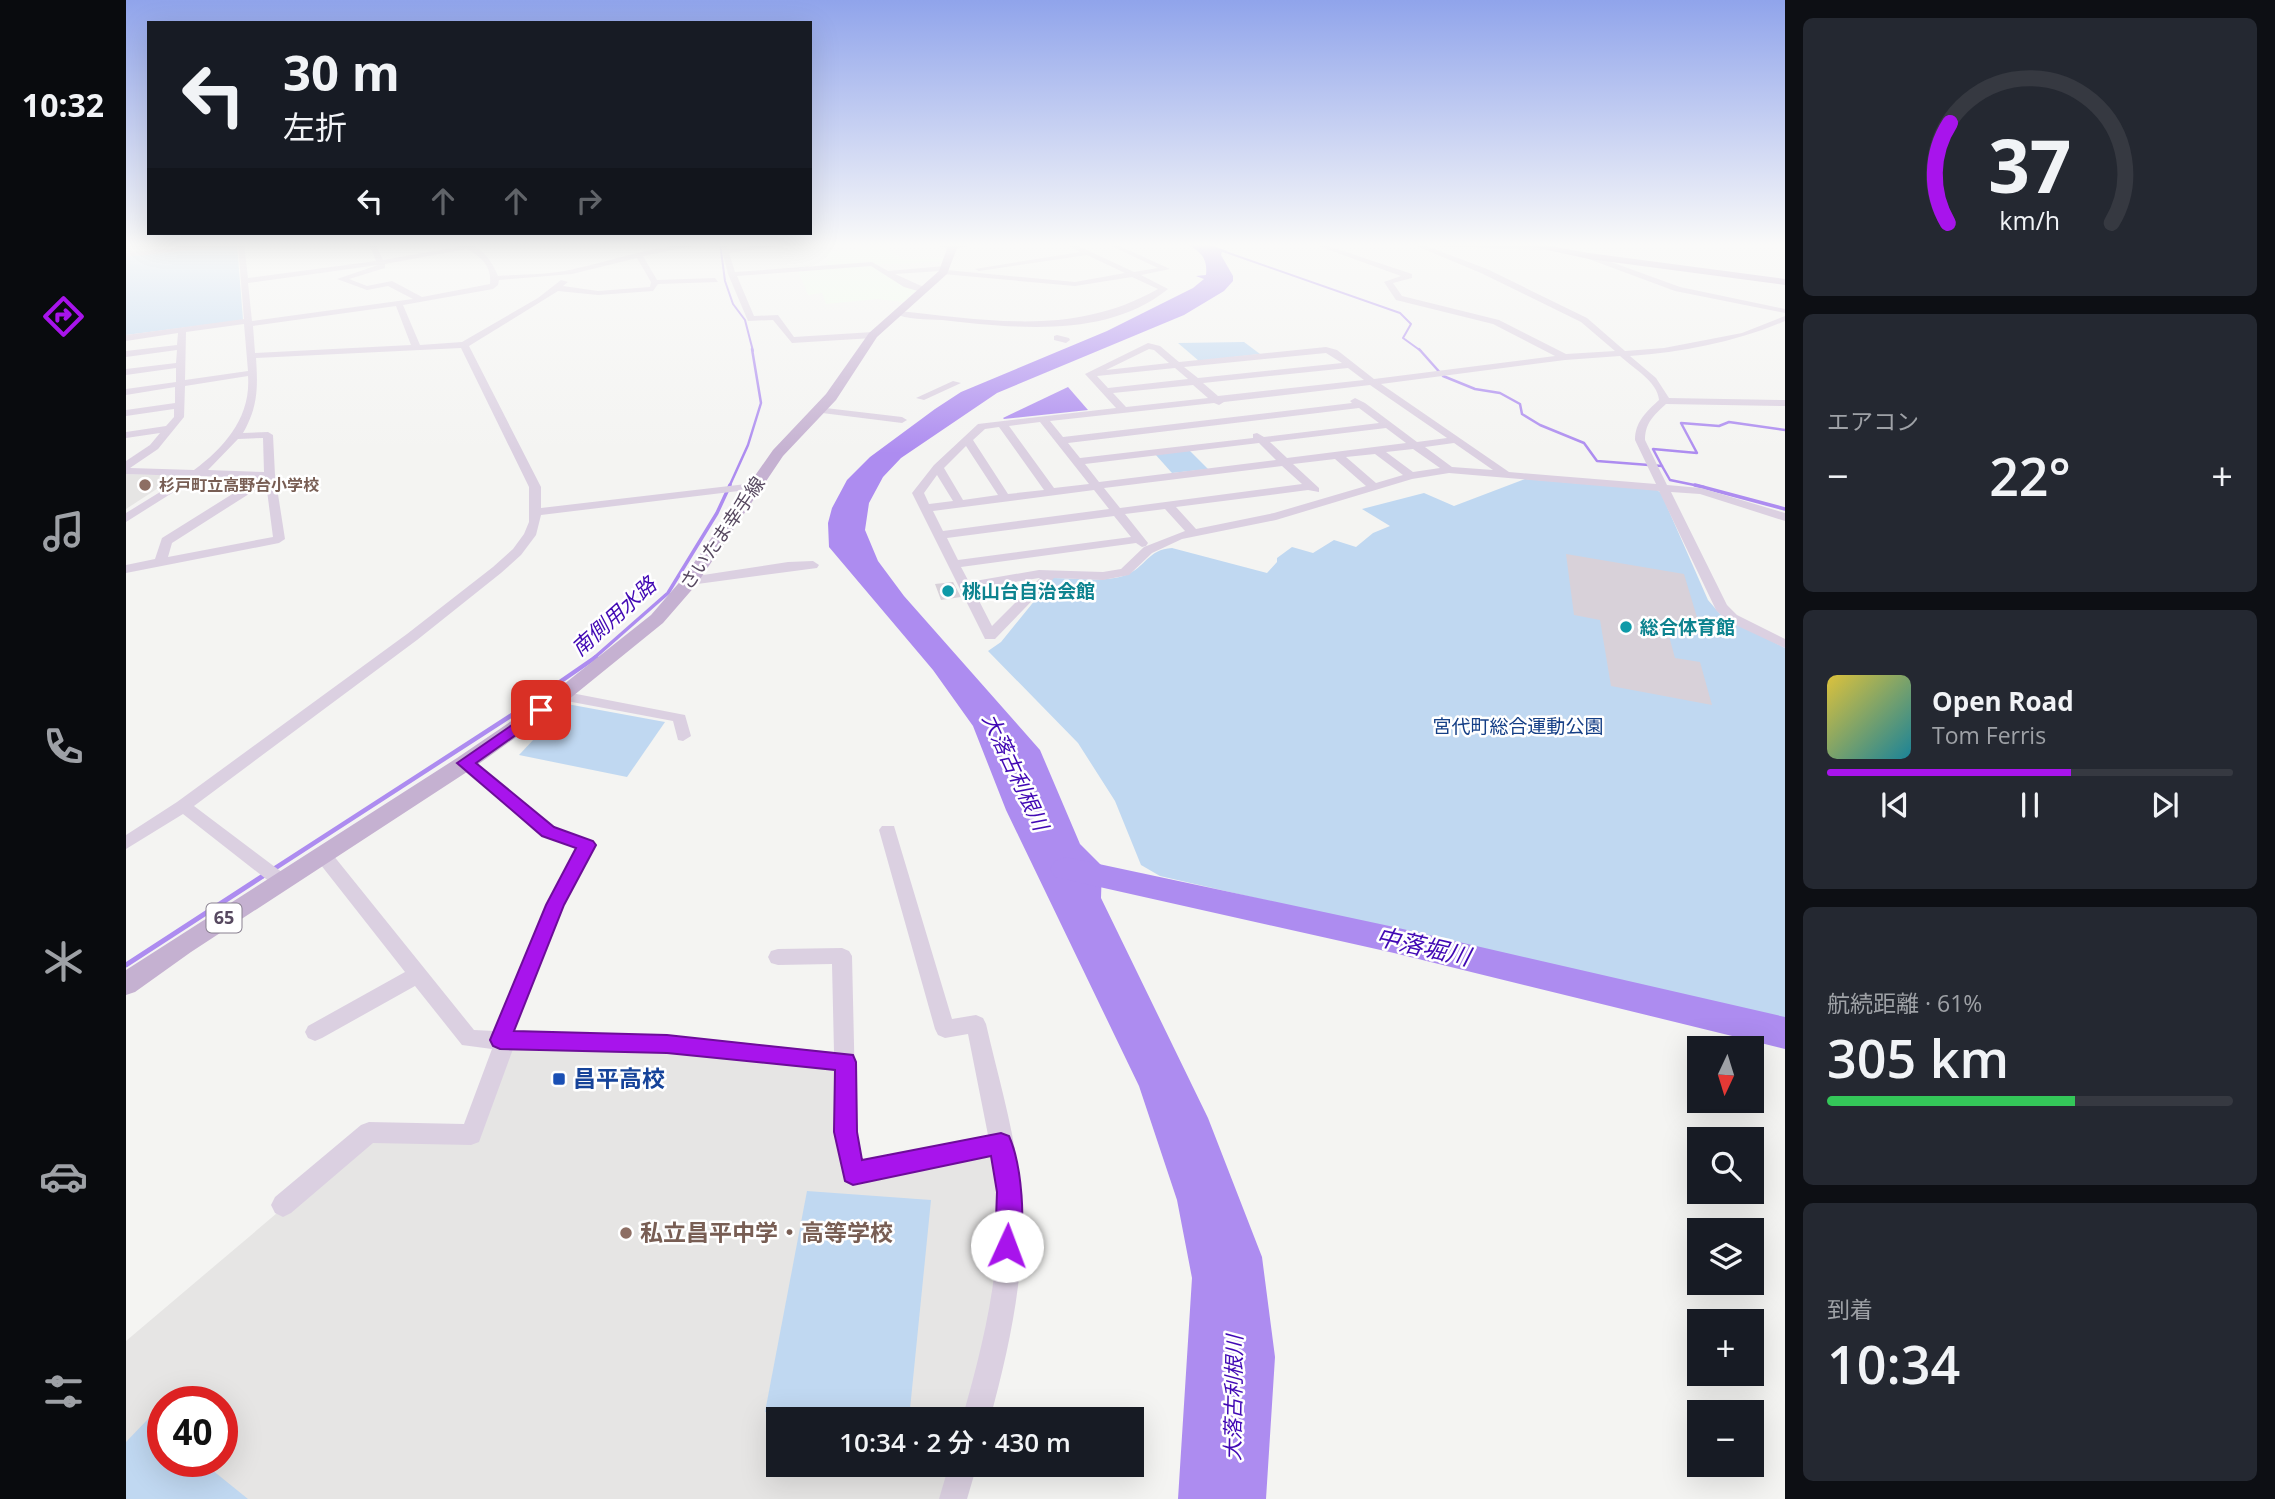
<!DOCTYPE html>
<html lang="ja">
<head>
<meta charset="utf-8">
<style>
	:root { --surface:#171b24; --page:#242831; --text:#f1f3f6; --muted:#9ea1a6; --line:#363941; --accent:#a814ec }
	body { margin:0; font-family:"Open Sans","Noto Sans JP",sans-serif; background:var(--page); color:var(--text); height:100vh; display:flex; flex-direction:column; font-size:26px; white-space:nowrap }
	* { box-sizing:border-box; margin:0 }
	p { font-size:23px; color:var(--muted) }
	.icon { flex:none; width:38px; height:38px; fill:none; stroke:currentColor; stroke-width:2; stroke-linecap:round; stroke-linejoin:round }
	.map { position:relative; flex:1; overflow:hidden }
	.details { display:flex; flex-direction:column; gap:18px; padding:18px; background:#0d0f14; width:490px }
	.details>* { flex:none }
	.banner { position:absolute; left:21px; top:21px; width:665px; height:214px; border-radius:0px; box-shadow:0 7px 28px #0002; background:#171b24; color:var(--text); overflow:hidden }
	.needle { width:46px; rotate:184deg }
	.controls { position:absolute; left:1561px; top:1036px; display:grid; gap:14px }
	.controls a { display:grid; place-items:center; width:77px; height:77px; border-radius:0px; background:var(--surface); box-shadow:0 7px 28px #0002; font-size:35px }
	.speed { position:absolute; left:21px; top:1386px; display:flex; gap:14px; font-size:35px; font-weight:700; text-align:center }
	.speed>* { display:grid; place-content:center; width:91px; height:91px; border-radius:50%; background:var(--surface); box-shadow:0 7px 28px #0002; line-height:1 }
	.speed .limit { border:10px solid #d22; background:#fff; color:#111 }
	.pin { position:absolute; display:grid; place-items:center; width:60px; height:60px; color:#fff; margin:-30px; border-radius:14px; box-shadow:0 4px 10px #0006 }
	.me { position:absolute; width:77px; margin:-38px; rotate:2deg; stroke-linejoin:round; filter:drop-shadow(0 0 5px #0008) }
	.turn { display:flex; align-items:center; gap:24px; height:147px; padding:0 21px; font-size:32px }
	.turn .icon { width:91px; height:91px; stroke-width:2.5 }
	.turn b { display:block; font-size:49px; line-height:60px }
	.lanes { display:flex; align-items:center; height:66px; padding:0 21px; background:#0003; justify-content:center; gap:35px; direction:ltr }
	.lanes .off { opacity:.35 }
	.big { font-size:52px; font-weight:600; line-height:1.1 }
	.details .card { flex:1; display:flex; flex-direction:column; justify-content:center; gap:10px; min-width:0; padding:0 24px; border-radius:10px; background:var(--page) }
	.details .dial { align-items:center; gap:0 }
	.dial svg { height:182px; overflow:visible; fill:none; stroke:var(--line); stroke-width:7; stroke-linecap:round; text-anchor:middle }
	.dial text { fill:var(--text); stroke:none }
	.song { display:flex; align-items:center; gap:21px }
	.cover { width:84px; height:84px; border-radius:10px; background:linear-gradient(135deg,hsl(50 70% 55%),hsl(190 70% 35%)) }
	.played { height:7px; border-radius:4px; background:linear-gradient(90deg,var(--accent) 60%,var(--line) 60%) }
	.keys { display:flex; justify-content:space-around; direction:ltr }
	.heat { display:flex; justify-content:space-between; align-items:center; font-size:38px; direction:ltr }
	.charge { height:10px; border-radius:5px; background:linear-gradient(90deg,#34c759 61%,var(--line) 0) }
	.trip { position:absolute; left:640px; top:1407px; width:378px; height:70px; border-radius:0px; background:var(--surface); box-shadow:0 7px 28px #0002; font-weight:600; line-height:70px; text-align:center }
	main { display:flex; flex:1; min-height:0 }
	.tabs { display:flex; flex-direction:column; width:126px; justify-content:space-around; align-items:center; background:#090b0e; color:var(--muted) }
	.tabs .icon { width:49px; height:49px }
	.tabs .on { color:var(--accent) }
	.tabs b { font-size:32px; color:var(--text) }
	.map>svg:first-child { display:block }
</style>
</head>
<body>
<main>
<nav class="tabs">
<b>10:32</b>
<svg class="icon on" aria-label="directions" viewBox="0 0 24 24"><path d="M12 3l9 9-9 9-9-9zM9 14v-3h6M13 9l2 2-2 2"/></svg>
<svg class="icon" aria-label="music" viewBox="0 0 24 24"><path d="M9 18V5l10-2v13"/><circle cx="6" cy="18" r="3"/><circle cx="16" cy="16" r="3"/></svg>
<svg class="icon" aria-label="phone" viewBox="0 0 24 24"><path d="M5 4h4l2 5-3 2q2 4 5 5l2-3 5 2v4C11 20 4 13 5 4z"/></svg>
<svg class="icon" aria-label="climate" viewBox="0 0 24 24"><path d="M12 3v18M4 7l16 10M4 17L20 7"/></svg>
<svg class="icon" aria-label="car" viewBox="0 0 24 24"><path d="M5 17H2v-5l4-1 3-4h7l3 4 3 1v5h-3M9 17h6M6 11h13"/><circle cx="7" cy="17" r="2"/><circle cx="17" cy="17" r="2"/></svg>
<svg class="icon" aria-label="filters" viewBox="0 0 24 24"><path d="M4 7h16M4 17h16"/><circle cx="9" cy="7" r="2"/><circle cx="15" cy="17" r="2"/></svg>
</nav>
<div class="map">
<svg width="1659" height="1499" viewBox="0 0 1659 1499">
	<rect width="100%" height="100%" fill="#f4f4f2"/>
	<path fill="#f0fded" d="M756,245L778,260L817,258L815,262L742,265L792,289L777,302L751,299L700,304L696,293L682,295L672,271L704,267L700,262L706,260L698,253Z"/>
	<g fill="#e6e5e4" fill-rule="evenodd">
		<path d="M0,243H97L0,253Z"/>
		<path d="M0,474L49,475V477L0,509Z"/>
		<path d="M384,1043L541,1047L715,1065L724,1181L867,1152L874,1194L871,1272L853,1376L840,1419H653V1465H827L817,1499H0V1341L242,1136L348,1139ZM37,1402H96V1461H37Z"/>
	</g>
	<g fill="#c0d8f1">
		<path d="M111,244L117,320L0,335V256Z"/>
		<path d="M1118,342L1134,354L1073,361L1052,343Z"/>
		<path d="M1063,450L1082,469L1046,473L1029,454Z"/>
		<path d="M1399,479L1531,490L1535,493L1582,600L1594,614L1659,648V1020L1034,876L1015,865L989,801L952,743L862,651L875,642L927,578C950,578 978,583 1000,575C1019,568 1022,549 1046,548L1141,573L1151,562V558L1166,547L1187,553L1208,540L1230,547L1247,533L1264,526L1236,509L1298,493L1328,506Z"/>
		<path d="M441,704L539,722L501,777L393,755Z"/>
		<path d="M681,1191L805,1200L783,1419H720L639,1412Z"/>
		<path d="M23,1418L37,1430V1461H75L122,1499H0V1442Z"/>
	</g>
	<g fill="#ad8cf0">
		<path d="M1058,243H1079L1101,251H1096L1095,255L1107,276V281L1098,291L1058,315L871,393L775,458L757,477L743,503L739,530L752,561L778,596L914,750L954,844L976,866L975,898L1082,1118L1136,1257L1149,1357L1140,1499H1052L1066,1278L1051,1200L1013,1086L880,810L847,726L807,670L703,547L702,523L706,508L721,480L744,457L809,409L835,392L981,331L1067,288L1078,279L1070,276L1080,275C1082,257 1073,250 1058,243Z"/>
		<path d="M942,387L962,410L878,419L877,418Z"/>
	</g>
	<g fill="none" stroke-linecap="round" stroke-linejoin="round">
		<g stroke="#ad8cf0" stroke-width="2">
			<path d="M594,243L599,281L607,304L619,320L627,351"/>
			<path d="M1094,250L1274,313L1285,324L1277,338L1295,351"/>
		</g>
		<g stroke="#ad8cf0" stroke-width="2.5">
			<path d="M1293,349L1317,376L1349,389L1374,393L1394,404L1396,414L1414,425L1458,443L1471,461L1536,466L1544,480L1578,487"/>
			<path d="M1536,466L1527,449L1571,453L1555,423L1593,426L1603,422L1659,430"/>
			<path d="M603,487L622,445L635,403L626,349"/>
		</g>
		<g stroke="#ad8cf0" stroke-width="3.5">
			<path d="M1569,485L1659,509"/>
			<path d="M468,658L542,593L591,513L604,485"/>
		</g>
		<path stroke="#ad8cf0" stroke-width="4.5" d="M137,876L386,715L470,657"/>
		<path stroke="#ad8cf0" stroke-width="5" d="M0,965L140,874"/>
		<path fill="#ad8cf0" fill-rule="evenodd" d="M940,857L1268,927L1659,1017V1049L1268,953L929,877L924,869L929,861Z"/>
	</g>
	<g fill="#d8d1d9">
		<path d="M1440,554L1558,574L1573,624L1538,618L1549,658L1574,662L1586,705L1485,686L1474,620L1448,615Z"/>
		<path d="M827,582L835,597L815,600L809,584Z"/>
	</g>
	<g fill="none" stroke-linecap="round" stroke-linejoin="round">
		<g fill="#dbd0e1" fill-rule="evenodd">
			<path d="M95,243H118L122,278L250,261L243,243H249L257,260L336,246L333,243C353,243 364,257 372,276C397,274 424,275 448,269C492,259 537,243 582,243L517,256L531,280L589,278L592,282L532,284L527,291L472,295L432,291L343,346L415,487V508L629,483L635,486L629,489L415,515L410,535L395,555L375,573L291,640L68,806L161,876L164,881L161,886L155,888L149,886L57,814L0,849V835L51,802L281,634L367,567L387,549L398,534L403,522V487L335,348L130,358C132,387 132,407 117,433L142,432L147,435L149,475L159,539L153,543L0,573V565L29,559L36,538L132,478L73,476L0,522V513L60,476L0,474V461L24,445L34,433L0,438V432L40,426L48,417V409L0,416V410L49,403V387L0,395V389L50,382V368L0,375V369L50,363L51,350L0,357V351L51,345L52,333L0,341V335L118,319L112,245L0,257V253ZM341,249C355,257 366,266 364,284L296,297L266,281L241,286L223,279L259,268V264ZM511,258L525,282L524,287L472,291L437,286L442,282L435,280L412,298L336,342L294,345L277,305L367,289L372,285L373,280L446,274ZM252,265L211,279L241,290L262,286L287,299L126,321L122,283ZM270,306L285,345L129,353L127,326ZM118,324L122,371L59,380L60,332ZM122,376C125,417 99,447 68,470L4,468L32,449L58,417L59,386ZM137,438L138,472L82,470L112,439ZM140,483L147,537L42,557L46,543Z"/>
			<path d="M594,243H600L602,249L647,244L651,246L603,253L609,272L746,262L762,271L819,266L823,268L820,270L949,282L999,273L961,255L853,271L849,269L954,252L938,243H946L1008,272L1032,268L979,243H987L1044,269L1015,275L1042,289C981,339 888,328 816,320C801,319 780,320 768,313L772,311C864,320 947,337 1032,289L1006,277L949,286L817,274L814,271L769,274L802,289L799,293L778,287L745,266L611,276L628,316L652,315L668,337L747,332L751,335L747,338L666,343L647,320L622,321L602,274Z"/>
			<path d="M804,243L824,245L855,243L826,250Z"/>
			<path d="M1184,243H1193L1286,274V278L1267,283L1276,296L1373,320L1440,354L1489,351L1455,322L1355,273L1283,243H1292L1361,269L1461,318L1499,351L1538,348L1616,333L1659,316V321C1610,342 1558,352 1504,356L1530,378L1543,398L1659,400V406L1540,404C1528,415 1519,423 1519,440L1541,485L1575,488L1659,513V521L1574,494L1545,492L1601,605L1611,615L1659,639V648L1601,621L1590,610L1533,491L1323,473L1286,479L1150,520L1056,539L1026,553L1003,575L977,580L928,578L869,639H859L786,493L808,465L852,424L990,408L959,374L1022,343L1034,346L1053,362L1200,347L1211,350L1248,379L1429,356L1367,324L1270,300L1258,282L1275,276ZM1023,349L1028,350L1043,363L980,370ZM1200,353L1216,363L1072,378L1058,367ZM1494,356C1507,368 1532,382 1533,400C1520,412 1509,422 1509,440L1530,484L1383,472L1255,384L1439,360ZM1049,368L1062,379L982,388L971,376ZM1222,368L1238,380L1092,396L1077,383ZM1067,385L1082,398L1000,407L987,393ZM1244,385L1321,438L1291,442L1239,403L1229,398L1224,401L1226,403L937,437L924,421L1088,403L1093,405L1098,402ZM1233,408L1253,423L1138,437L1131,433L1127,434V438L954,458L942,443ZM914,422L963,484L928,488L883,426ZM873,427L918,490L882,494L847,440L859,429ZM1260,428L1280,443L1161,458L1144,442ZM1133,443L1150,460L973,482L959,464ZM1328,443L1367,470L1326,467L1299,447ZM840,446L872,495L837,500L818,468ZM1287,449L1314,468L1287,472L1260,452ZM1249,454L1277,475L1250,483L1220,457ZM1209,459L1240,486L1148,513L1070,529L1050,507L1182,490L1193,492V488L1167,464ZM1156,466L1176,484L994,508L978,488ZM811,475L827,501L803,504L798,493ZM968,490L983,509L817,531L807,511ZM1039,509L1059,531L1018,547L995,569L977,572L913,570L843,582L835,567L1010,543L1016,547L1020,546L1022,543L999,514ZM988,516L1005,537L832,560L821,538ZM913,578H914L866,626L847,589Z"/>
			<path d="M1304,243L1416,246L1420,248L1416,250L1307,246Z"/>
			<path d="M1463,254L1554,287L1659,309V313L1549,291L1460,258Z"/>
			<path d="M931,335L943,338L944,340L940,343L928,340V336Z"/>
			<path d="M827,381L835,383L798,400L790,398Z"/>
			<path d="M691,407L776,417L781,420L776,423L688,412V408Z"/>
			<path d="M687,561L693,565L691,568L564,585L558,581L564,577L662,562Z"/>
			<path d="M435,691L559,715L565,736L557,741L552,740L547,721L430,699L428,696Z"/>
			<path d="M339,758L345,759L428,827L467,841L470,845L438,905L388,1031L541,1035L708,1052L706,964L652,965L645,963L642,957L645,951L652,949L716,948L723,951L726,956L730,1132L736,1160L862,1135L842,1034L819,1038L812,1035L809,1029L753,830L756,826H768L826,1019L850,1015L857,1018L860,1024C872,1077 889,1132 894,1187C902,1264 884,1345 864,1419H836C860,1335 883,1243 866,1155L727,1184L719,1181L708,1132V1070L541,1053L387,1049L353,1142L345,1145L247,1143L165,1213L157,1217L149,1213L145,1205L149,1197L235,1125L243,1122L338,1124L366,1049L336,1045L289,986L196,1038L189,1041L182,1038L179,1032L182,1026L279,972L191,860L188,855L191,850H203L348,1030L368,1031L420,905L451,848L416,835L333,767L331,763L333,759Z"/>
			<path d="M823,1465H851L841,1499H813Z"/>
		</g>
		<g fill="#c5b1d1" fill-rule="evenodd">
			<path d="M823,243H833L821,274L751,337L710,400L657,456L570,585L537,623L442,700L347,768L65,952L9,992L0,995V970L331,758L428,692L525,615L558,577L647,450L700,394L743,333L813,271Z"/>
			<path d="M1389,243H1408L1463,253L1659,279V285L1463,259Z"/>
		</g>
	</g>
	<linearGradient id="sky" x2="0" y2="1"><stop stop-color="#90a4eb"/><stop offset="0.54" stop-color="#fafaf9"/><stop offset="1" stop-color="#fafaf9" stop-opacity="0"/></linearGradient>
	<rect width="1659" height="453" fill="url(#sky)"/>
	<path fill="#a814ec" stroke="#6d0d99" stroke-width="2" d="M415,705L423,710L421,713L350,763L428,827L467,841L470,845L438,905L388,1031L541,1035L727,1055L730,1062L731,1132L736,1160L875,1133L883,1136C895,1163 902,1227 890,1255L881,1258L873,1255L869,1246L871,1192L865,1156L727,1185L719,1181L708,1132L709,1070L541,1053L374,1049L367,1046L364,1040L420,905L450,848L416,836L331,763Z"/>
	<g fill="#8d6e63" stroke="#fff" stroke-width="2.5">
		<circle cx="19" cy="485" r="7"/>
		<circle cx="500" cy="1233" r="7"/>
	</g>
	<g fill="#0f9aa8" stroke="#fff" stroke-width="2.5">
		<circle cx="822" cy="591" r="7"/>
		<circle cx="1500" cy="627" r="7"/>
	</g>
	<rect fill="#1a4fb4" stroke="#fff" stroke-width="2.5" x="426" y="1072" width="14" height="14" rx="3.5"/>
	<g text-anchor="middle" stroke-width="5" stroke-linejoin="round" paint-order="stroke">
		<g font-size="16" font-weight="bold" fill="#785e54" stroke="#fff" text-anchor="start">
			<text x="33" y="491">杉戸町立高野台小学校</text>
		</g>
		<rect fill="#fff" stroke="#898090" stroke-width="2" x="80.5" y="903.5" width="35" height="29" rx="5"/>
		<g font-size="18" font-weight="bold" fill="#574960">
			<text x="98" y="924">65</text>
		</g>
		<g font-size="19" fill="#574960" stroke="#fff">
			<text transform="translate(596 533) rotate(-55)" y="7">さいたま幸手線</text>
		</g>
		<g font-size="19" font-weight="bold" fill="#0d838f" stroke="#fff" text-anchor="start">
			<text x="836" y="598">桃山台自治会館</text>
			<text x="1514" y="634">総合体育館</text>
		</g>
		<g font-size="19" fill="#153f86" stroke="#fff">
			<text x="1392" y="733">宮代町総合運動公園</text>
		</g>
		<g font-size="21" font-style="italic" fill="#4108b4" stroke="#fff">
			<text transform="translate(488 617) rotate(-42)" y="7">南側用水路</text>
			<text transform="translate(889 772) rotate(65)" y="7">大落古利根川</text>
			<text transform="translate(1108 1398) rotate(-89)" y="7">大落古利根川</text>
		</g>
		<g font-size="23" font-weight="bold" fill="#164399" stroke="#fff" text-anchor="start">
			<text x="447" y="1087">昌平高校</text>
		</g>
		<g font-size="23" font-weight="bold" fill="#785e54" stroke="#fff" text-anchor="start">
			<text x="514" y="1241">私立昌平中学・高等学校</text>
		</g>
		<g font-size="24" font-style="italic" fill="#4108b4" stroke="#fff">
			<text transform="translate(1297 947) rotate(13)" y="8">中落堀川</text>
		</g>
	</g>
</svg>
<div class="controls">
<a><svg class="needle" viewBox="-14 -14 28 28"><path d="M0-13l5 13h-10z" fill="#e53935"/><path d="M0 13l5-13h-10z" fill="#9ea1a6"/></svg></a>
<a><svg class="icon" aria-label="search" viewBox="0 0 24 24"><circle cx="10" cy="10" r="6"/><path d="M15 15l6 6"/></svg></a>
<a><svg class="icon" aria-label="layers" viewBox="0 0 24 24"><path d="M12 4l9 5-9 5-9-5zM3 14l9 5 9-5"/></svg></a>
<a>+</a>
<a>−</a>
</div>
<div class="speed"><div class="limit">40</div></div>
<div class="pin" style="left:415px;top:710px;background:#d93025"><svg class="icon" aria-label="arrive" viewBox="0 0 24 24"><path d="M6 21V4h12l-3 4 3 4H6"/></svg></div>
<svg class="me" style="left:881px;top:1246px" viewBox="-20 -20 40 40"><circle r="19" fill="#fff"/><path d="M0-13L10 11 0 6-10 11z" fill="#a814ec"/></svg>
<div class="trip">10:34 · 2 分 · 430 m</div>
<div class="banner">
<div class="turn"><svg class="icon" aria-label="left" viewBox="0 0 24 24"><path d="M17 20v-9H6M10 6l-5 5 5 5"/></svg><div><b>30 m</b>左折</div></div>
<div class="lanes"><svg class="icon" aria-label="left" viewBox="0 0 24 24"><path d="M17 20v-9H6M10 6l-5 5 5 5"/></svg><svg class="icon off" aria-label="ahead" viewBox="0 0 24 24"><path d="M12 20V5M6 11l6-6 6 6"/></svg><svg class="icon off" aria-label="ahead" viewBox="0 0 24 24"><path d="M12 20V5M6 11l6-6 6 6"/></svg><svg class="icon off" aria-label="right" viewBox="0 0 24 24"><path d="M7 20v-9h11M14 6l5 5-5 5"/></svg></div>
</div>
</div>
<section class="details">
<div class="card dial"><svg viewBox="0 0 100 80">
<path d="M14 69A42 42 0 1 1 86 69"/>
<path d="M14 69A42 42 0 0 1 15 25" stroke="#a814ec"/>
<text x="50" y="56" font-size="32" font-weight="700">37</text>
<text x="50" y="72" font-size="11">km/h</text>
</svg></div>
<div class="card"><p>エアコン</p>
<div class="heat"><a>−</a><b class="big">22°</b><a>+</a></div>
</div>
<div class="card">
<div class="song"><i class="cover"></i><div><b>Open Road</b><p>Tom Ferris</p></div></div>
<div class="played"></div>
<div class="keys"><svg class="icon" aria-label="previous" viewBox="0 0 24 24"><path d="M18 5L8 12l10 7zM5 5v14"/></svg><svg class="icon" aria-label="pause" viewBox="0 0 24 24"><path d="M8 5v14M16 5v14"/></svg><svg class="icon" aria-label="next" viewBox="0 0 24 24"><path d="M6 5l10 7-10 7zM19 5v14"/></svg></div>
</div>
<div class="card"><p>航続距離 · 61%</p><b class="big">305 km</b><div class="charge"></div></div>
<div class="card"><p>到着</p><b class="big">10:34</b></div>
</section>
</main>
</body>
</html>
